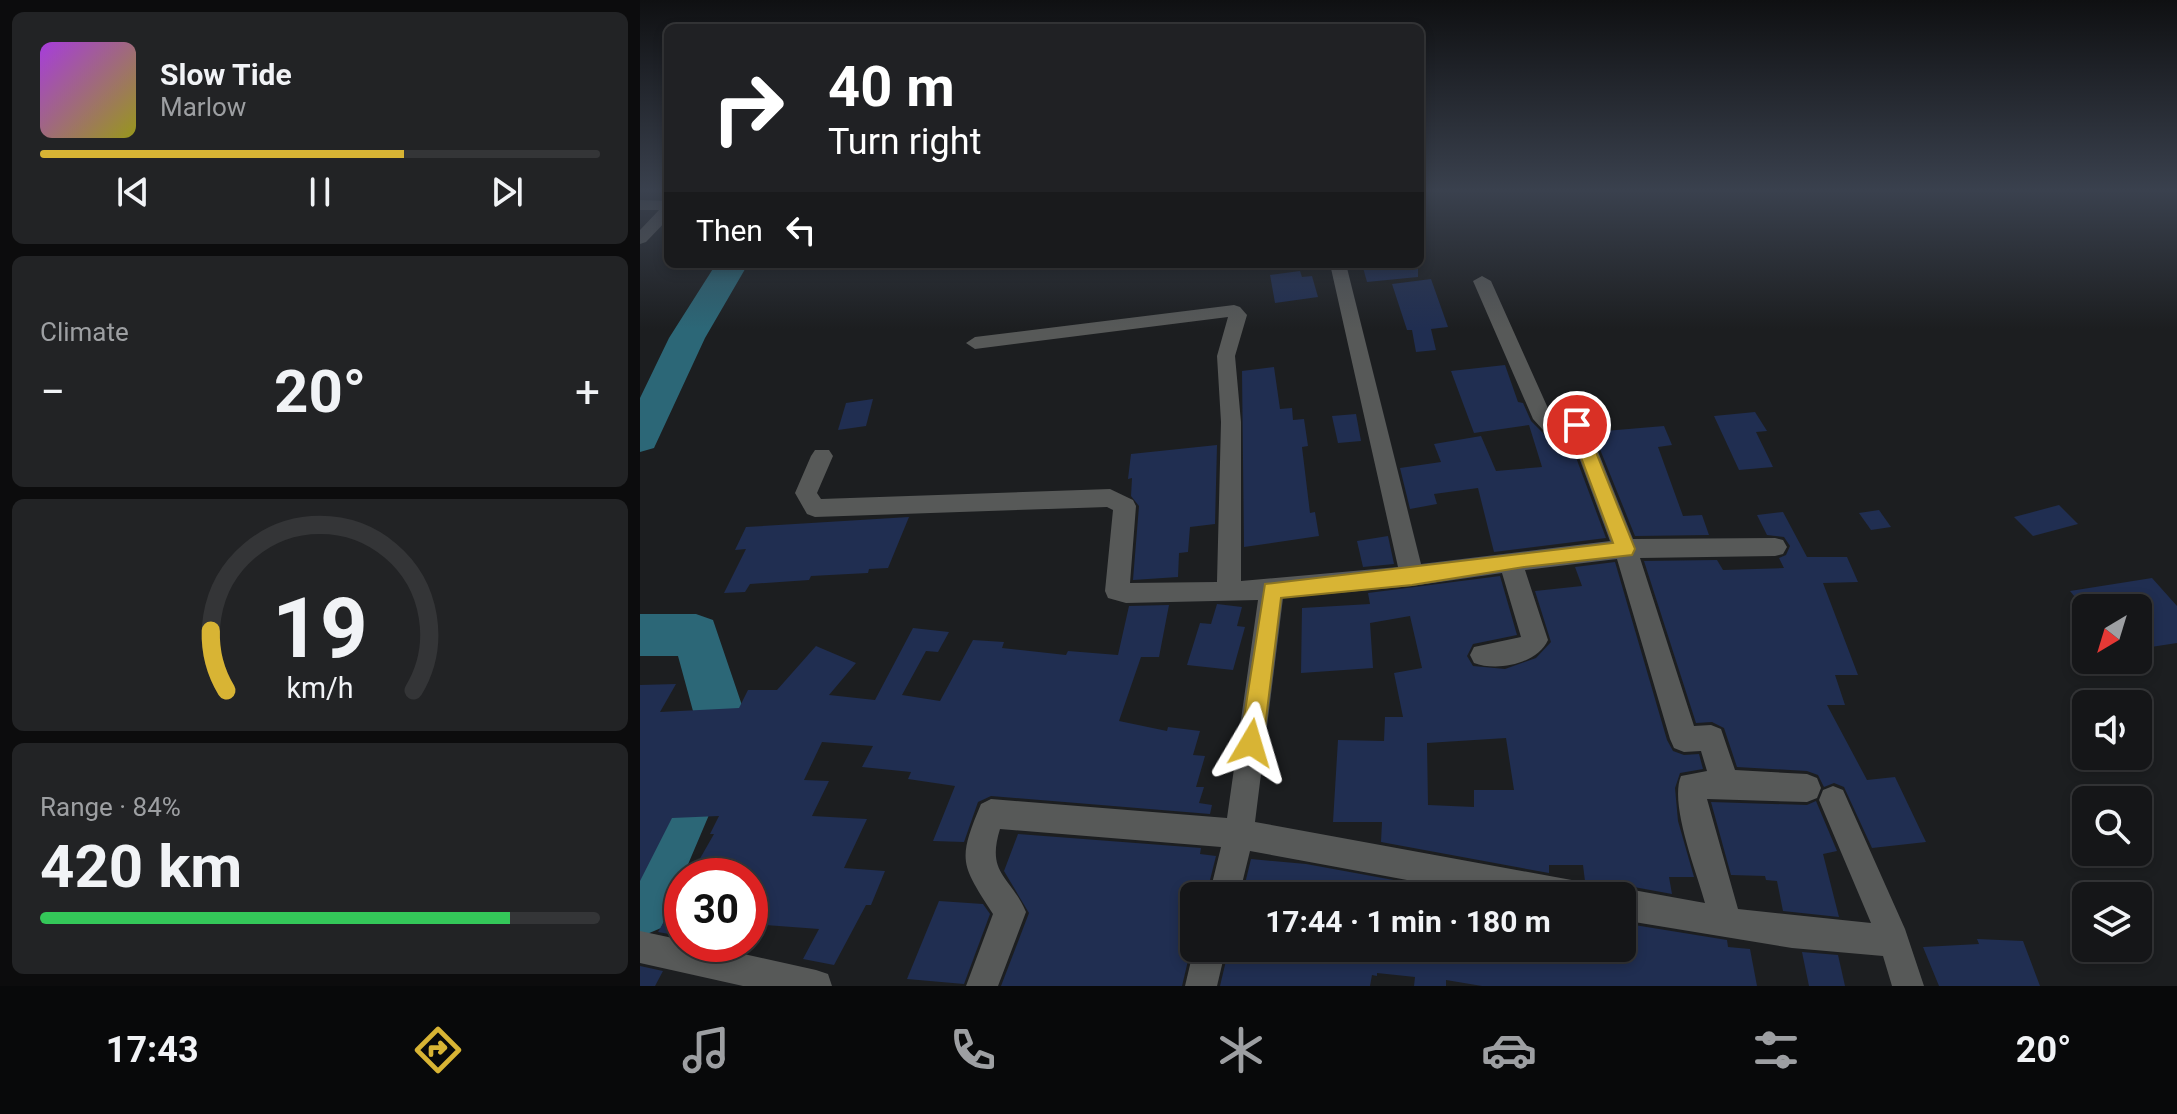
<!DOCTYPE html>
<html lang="en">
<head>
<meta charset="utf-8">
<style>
	:root { --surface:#151618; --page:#222325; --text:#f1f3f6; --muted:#9d9fa2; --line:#343537; --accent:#d8b434 }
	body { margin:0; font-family:Roboto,sans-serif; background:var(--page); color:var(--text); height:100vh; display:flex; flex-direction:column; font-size:30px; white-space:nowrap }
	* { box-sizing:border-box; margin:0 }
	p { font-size:26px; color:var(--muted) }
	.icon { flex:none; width:44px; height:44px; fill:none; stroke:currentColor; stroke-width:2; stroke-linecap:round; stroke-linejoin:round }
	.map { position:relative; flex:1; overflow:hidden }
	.details { display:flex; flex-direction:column; gap:12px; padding:12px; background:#0c0c0d; width:640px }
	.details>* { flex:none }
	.guide { position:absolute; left:24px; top:24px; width:760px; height:244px; border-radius:12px; box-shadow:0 4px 12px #0003,0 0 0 2px var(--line); background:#202124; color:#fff; overflow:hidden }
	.needle { width:52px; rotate:218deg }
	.tools { position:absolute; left:1432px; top:594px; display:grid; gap:16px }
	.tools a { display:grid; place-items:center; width:80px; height:80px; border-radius:12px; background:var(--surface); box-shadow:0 4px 12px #0003,0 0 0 2px var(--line); font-size:40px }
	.speed { position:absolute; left:24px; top:858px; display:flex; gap:16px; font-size:40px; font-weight:700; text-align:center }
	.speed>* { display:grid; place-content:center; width:104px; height:104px; border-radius:50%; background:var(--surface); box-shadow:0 4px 12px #0003,0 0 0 2px var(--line); line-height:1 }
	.speed .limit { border:12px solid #d22; background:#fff; color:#111 }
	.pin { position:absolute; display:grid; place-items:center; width:68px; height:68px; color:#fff; margin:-34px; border:4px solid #fff; border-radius:50%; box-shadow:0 2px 8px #0007 }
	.me { position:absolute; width:88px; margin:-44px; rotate:7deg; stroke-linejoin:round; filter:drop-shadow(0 0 6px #0008) }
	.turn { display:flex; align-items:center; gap:28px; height:168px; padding:0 32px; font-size:36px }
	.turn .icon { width:104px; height:104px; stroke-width:2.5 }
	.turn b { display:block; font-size:56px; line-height:68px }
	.then { display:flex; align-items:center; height:76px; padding:0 32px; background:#0003; gap:16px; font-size:30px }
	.big { font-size:60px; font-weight:700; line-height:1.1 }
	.details .tile { flex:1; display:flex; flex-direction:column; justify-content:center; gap:12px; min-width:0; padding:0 28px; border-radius:12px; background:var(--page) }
	.details .dial { align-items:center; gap:0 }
	.dial svg { height:208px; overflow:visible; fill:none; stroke:var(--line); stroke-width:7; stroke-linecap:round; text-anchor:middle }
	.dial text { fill:var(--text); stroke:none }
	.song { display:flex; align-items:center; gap:24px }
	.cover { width:96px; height:96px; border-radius:12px; background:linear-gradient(135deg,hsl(280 70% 55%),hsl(60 70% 35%)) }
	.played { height:8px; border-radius:4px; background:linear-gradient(90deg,var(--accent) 65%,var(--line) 65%) }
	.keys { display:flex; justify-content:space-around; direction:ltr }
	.heat { display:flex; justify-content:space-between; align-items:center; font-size:44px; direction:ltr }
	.charge { height:12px; border-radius:6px; background:linear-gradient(90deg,#34c759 84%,var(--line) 0) }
	.trip { position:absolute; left:540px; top:882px; width:456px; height:80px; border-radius:12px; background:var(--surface); box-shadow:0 4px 12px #0003,0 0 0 2px var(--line); font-weight:700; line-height:80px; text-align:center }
	.dock { display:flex; height:128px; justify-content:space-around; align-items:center; background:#08090a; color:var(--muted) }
	.dock .icon { width:56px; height:56px }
	.dock .active { color:var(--accent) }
	.dock b { font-size:36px; color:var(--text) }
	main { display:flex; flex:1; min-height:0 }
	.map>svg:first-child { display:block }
</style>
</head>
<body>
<main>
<section class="details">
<div class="tile">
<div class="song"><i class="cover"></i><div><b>Slow Tide</b><p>Marlow</p></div></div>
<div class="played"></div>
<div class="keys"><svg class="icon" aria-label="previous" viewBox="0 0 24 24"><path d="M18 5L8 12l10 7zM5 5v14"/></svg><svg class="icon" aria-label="pause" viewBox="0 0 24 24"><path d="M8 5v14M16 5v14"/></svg><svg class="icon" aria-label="next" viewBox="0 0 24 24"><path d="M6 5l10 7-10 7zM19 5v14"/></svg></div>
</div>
<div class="tile"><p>Climate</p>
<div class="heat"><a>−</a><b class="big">20°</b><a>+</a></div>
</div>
<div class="tile dial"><svg viewBox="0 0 100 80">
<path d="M14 69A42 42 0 1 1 86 69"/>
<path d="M14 69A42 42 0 0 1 8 46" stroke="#d8b434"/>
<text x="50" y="56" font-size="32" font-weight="700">19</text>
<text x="50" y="72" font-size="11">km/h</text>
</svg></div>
<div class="tile"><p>Range · 84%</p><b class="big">420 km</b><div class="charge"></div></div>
</section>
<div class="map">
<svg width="1537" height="986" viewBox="0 0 1537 986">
	<rect width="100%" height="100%" fill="#1c1e20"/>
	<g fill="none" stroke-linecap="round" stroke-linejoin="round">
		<g fill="#2c6777" fill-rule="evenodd">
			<path d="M76,264H108L65,338L14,448L0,452V398L29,338Z"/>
			<path d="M0,614H56L73,620L108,723L21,928L0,937V841L56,722L38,656H0Z"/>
		</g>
	</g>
	<g fill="#202e51" fill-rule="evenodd">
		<path d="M722,264H778V277L727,282Z"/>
		<path d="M660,271L662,277L672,276L678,297L635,303L630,275Z"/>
		<path d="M791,279L808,327L791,329L796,350L776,352L772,330H767L752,284Z"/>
		<path d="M865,365L878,402L883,403L891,421L904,434L928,436L966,538L854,552L838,488L794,494L797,504L770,509L760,468L801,462L794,444L841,436L856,471L902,467L889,425L834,433L811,371Z"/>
		<path d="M634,367L640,409L652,408L653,420L664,419L668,446L662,447L670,513L675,512L679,536L604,547L602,371Z"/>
		<path d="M233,399L226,426L198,430L206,403Z"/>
		<path d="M1115,412L1127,431L1116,432L1133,467L1099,470L1074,416Z"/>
		<path d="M716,414L721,441L698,443L692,416Z"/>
		<path d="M1024,426L1032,445L1018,447L1043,516L1062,515L1069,535L995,536L953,432Z"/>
		<path d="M577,445L575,524L550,527L548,552L539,553L538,577L493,580L499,506L491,496L492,478L488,479L491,454Z"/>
		<path d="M1419,505L1438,524L1393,536L1374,517Z"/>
		<path d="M1239,510L1251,527L1231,530L1219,513Z"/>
		<path d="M1143,512L1167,557H1207L1218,582L1183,583L1218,675H1195L1205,705H1187L1227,780L1255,777L1286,842L1232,848L1204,787L1194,783L1184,787L1178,775L1167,771L1097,767L1084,728L1072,722L1056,723L1004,561L1077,560L1083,570L1144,568L1139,558L1146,555L1150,546L1144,537L1127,535L1117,515Z"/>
		<path d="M269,517L248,568L229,569L228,573L171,576L169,580L110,584L105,592L84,593L106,549L95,550L106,527Z"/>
		<path d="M748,536L754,564L723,567L717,541Z"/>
		<path d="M975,562L1027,740L1033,751L1044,755L1059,754L1063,769L1040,773L1035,788L1038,821L1054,877H1029L1032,894L983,885L967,896H955L951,884L945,881L943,865H909V873L741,842L742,822H693L698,740L744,741L745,717H763L754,673L782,668L770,616L730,623L733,668L661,673L662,608L730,604L728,593L860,576L877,635L833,644L827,656L833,666L865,669L896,658L911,642L895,591L942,586L935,567ZM866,738L874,790H834V807L788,805L787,743Z"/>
		<path d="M1512,578L1537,606V643L1498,649V608H1444L1430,591Z"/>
		<path d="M577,604L602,607L597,626L605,627L593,670L547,665L560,623L571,624Z"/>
		<path d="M529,605L519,657H501L479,721L527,731L528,727L560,731L553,755L565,756L556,787H564L559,803L572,805L570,814L351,796L338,802L324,842L293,841L315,786L268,779L271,772L222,767L233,746L182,742L164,780L189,781L172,816L227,819L204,868L245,871L231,905H226L194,965L163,959L179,929L110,924V876H50L74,834H70L79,816L32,818L0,881V685L36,684L20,712L99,708L108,690H137L176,646L216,663L189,695L235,700L273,628L309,632L298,652L286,651L262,695L300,701L333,640L364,642L362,648L426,655L428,651L478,655L489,606Z"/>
		<path d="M1176,801L1197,851L1183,854L1199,917L1143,911L1137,881L1126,880L1125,876L1091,875L1071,802L1167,805Z"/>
		<path d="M378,834L561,848L560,854L576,856L566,896H551L540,948H551L542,986H361L389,913L364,871Z"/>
		<path d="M611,859L666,864L759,881L758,896H697L698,893L654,887L653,896H602Z"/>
		<path d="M42,890L40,936L18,932Z"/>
		<path d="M299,901L343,904L350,914L324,984L267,979Z"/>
		<path d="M982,923L1087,940L1088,947L1110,949L1117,986H842L806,980V986H774L775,977L737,973V976L732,975L730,986H580L589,948H982Z"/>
		<path d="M1337,939L1383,941L1400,986H1299L1283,947L1339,944Z"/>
		<path d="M1162,952L1198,955L1205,986H1169Z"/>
		<path d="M0,966L23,971L15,986H0Z"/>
	</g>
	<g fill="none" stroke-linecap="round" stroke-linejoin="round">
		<g fill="#575958" fill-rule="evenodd">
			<path d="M0,200L28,201V219L6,242L0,244V230L19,210H0Z"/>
			<path d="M690,264H706L781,564L970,541L930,433L904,431L893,419L833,281L842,276L851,281L911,415L915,418L939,419L949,429L993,539L1135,538L1143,540L1147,547L1143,554L1135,556L1000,558L1054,726L1071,725L1081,729L1095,770L1167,774L1177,778L1181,788L1177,798L1167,802L1067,799L1098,909L1231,923L1179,800L1183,790L1193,786L1203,790L1265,929L1284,986H1252L1243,956L1152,948L982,920V896H970L982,888L1065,903C1057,873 1029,804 1041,776L1067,771L1061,751L1044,752L1034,748L1030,739L977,559L885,570L908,640C897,664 857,672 834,663L830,655L834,647L881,637L862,573L772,586L643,598L615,822L937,881L948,885L952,896H854L610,851L599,896H569L581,847L360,829C346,874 370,875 386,912L358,986H326L353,914C321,864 317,861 341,804L351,799L587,818L618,600L486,603L468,598L465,591L473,510L467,507L175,517L167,514L155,493L171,456L175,450H189L193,456L177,493L181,499L470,489L493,500L496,506L490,583L577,582L581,422L577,356L588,317L335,349L326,343L335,337L594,305L600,307L607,315L595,356L601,422V581L758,567Z"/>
			<path d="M554,948H586L577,986H545Z"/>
		</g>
		<path fill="#575958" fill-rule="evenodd" d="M0,931L42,940V944H59L176,970L188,974L192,986H103L0,963Z"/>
	</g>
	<linearGradient id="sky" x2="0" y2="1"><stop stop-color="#0f1012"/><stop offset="0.58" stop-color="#3a414e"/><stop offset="1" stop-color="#3a414e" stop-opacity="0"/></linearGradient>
	<rect width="1537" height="329" fill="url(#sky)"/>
	<path fill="#d8b434" stroke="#8c7522" stroke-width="2" d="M937,419L945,425L995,549L992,555L884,567L772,585L641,598L623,743L619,751L611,754L603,751L600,743L625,584L973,543L929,425Z"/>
</svg>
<div class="tools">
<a><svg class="needle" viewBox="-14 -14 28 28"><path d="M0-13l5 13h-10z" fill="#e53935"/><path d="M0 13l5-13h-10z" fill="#9d9fa2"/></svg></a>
<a><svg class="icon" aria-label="sound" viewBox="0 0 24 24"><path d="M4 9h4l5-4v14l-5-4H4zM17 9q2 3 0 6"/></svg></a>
<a><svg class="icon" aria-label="search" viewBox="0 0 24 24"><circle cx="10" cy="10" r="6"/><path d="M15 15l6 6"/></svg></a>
<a><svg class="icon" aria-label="layers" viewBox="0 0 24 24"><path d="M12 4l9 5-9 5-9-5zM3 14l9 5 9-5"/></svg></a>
</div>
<div class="speed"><div class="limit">30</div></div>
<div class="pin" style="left:937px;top:425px;background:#d93025"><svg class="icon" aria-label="arrive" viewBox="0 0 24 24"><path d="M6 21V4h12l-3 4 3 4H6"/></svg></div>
<svg class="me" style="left:611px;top:743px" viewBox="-20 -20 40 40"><path d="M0-17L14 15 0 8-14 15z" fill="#d8b434" stroke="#fff" stroke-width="4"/></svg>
<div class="trip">17:44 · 1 min · 180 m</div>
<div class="guide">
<div class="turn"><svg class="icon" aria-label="right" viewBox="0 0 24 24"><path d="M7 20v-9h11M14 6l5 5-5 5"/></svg><div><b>40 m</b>Turn right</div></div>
<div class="then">Then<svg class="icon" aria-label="left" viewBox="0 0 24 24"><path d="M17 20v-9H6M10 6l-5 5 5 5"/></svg></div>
</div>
</div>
</main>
<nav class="dock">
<b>17:43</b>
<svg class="icon active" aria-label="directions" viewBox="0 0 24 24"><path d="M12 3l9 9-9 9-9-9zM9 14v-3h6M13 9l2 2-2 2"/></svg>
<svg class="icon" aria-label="music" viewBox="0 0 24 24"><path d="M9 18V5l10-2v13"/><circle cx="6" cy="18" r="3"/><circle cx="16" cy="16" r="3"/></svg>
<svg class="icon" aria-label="phone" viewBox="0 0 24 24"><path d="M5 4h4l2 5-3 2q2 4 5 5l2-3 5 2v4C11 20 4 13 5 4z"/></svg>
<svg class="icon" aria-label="climate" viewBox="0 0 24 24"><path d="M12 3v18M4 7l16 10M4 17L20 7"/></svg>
<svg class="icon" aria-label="car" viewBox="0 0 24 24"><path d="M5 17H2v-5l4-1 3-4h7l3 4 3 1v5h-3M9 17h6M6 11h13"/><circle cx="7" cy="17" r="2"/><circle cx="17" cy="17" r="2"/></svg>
<svg class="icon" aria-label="filters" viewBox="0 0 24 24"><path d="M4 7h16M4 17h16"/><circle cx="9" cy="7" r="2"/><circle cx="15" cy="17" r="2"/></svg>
<b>20°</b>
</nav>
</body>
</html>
